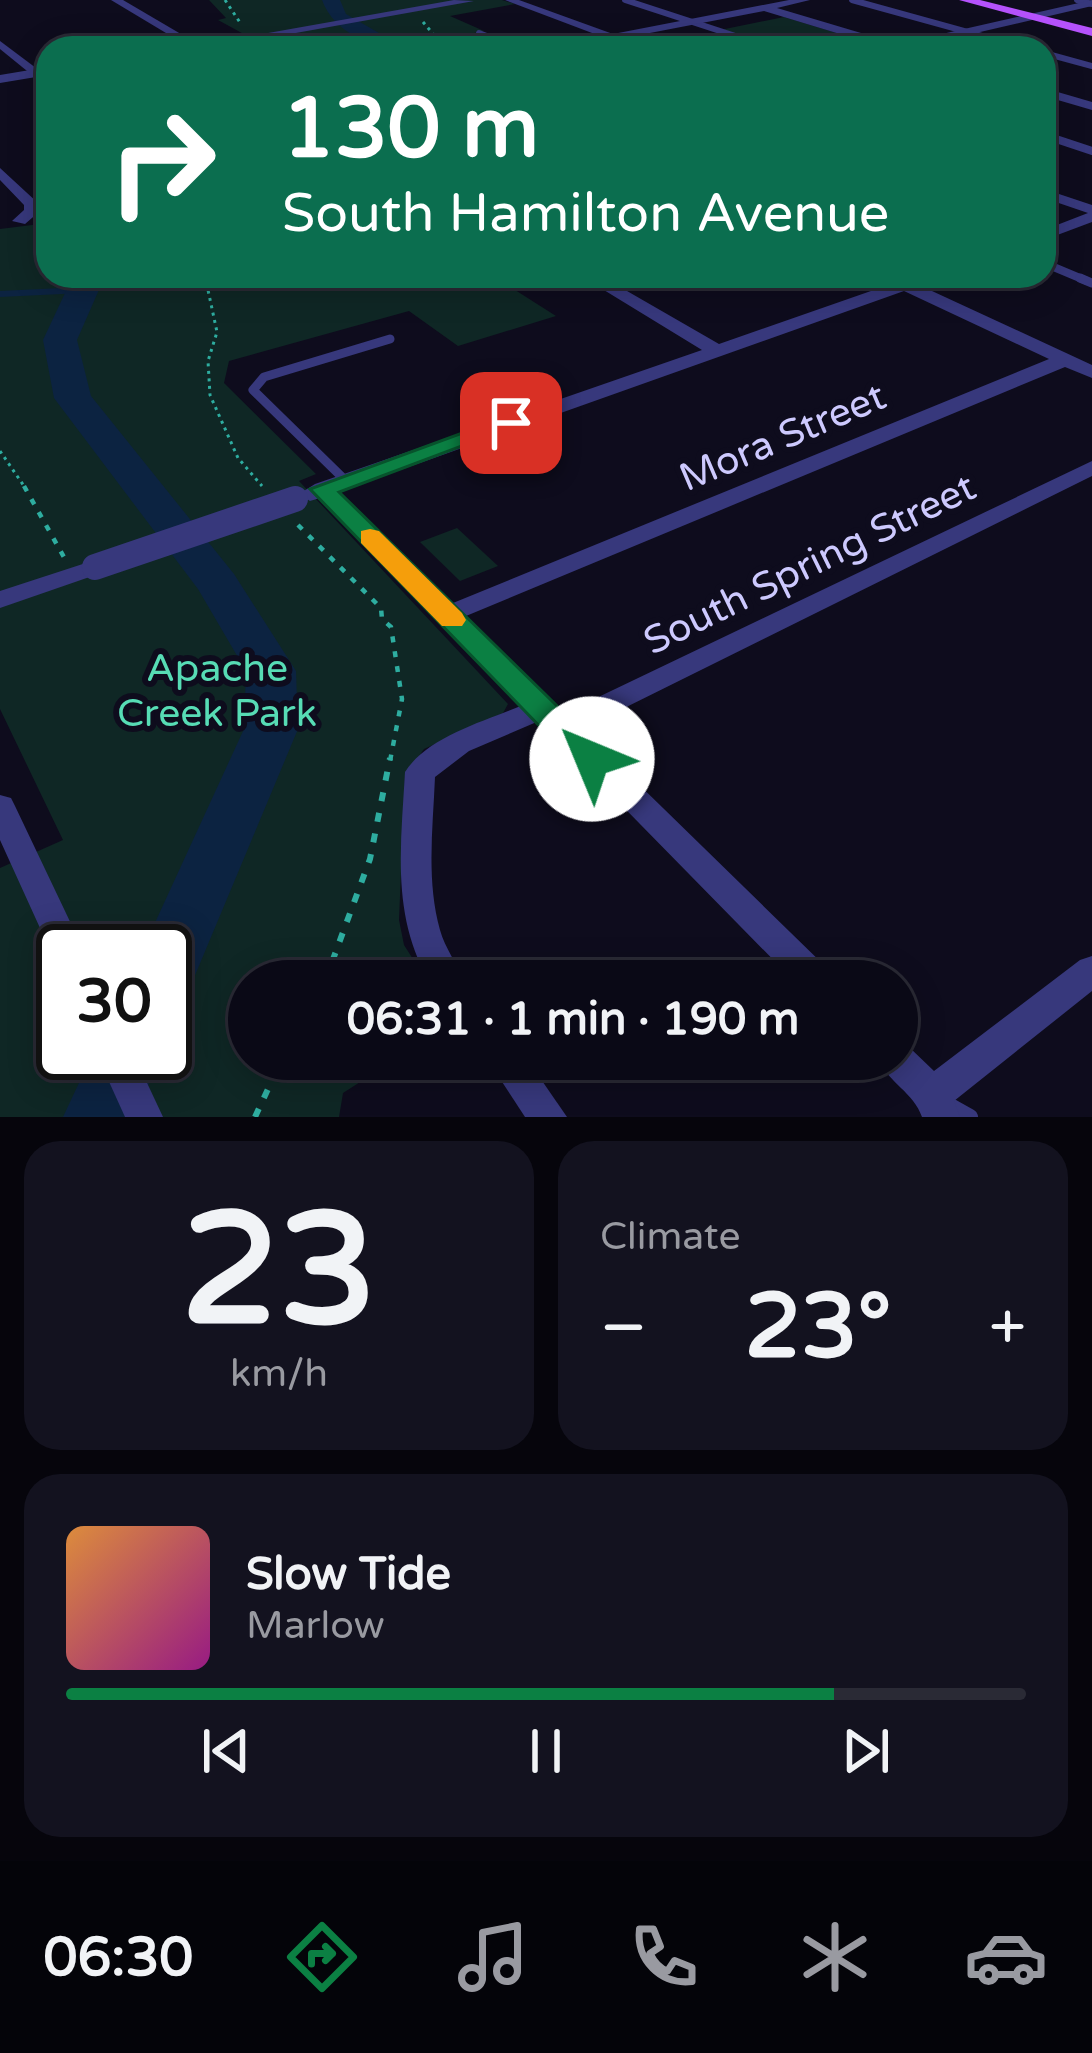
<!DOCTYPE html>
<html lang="en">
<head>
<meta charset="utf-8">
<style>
	:root { --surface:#0a0916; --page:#13121f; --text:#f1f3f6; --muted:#999aa1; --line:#2a2a35; --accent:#0b8043 }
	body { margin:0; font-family:"Varela Round",sans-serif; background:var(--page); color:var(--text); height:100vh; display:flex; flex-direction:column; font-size:45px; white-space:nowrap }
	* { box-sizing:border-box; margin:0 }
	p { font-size:39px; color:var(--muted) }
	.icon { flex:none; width:66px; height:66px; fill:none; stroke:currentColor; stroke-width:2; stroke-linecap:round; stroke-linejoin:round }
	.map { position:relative; height:1117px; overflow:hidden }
	.panel { display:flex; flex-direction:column; gap:24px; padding:24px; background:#06050c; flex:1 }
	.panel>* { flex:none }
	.guide { position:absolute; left:36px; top:36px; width:1020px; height:252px; border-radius:36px; box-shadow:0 6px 30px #0003,0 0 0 3px var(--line); background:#0b6e4f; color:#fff; overflow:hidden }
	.speed { position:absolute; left:36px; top:924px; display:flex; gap:24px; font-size:60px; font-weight:700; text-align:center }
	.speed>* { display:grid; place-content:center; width:156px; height:156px; border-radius:50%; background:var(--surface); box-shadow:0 6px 30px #0003,0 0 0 3px var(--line); line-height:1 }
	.speed .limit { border:6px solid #111; border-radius:18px; background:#fff; color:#111 }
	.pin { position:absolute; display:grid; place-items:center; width:102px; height:102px; color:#fff; margin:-51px; border-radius:24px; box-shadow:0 6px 18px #0006 }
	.me { position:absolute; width:132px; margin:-66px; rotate:315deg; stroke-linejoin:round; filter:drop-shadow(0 0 9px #0008) }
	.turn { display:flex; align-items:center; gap:42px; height:252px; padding:0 48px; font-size:54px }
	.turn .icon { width:156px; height:156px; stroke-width:2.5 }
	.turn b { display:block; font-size:84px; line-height:102px }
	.big { font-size:90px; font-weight:800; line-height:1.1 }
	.panel .card { flex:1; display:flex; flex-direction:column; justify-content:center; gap:18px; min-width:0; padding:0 42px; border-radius:36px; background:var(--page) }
	.panel .dial { align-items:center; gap:0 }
	.dial b { font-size:156px; line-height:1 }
	.song { display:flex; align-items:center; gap:36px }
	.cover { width:144px; height:144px; border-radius:18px; background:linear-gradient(135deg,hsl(30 70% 55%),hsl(310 70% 35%)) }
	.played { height:12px; border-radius:6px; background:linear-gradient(90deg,var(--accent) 80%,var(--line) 80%) }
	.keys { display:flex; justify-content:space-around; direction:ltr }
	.heat { display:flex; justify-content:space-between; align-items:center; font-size:66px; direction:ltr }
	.panel .tiles { flex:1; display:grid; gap:24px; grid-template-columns:1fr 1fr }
	.card:last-child { grid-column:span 2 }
	.trip { position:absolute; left:228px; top:960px; width:690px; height:120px; border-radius:60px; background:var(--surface); box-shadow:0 6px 30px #0003,0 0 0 3px var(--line); font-weight:800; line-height:120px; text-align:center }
	.tabs { display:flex; height:192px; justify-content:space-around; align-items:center; background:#040409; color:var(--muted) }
	.tabs .icon { width:84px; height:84px }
	.tabs .current { color:var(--accent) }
	.tabs b { font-size:54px; color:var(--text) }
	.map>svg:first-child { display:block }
</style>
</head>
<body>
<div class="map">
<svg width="1092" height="1117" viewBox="0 0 1092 1117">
	<rect width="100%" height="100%" fill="#0e0c1d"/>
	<g fill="#0f2725" fill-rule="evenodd">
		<path d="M209,0H502L515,4L450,16L484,31L441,40L456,48L262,44L218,20L226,18Z"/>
		<path d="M784,17L880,46L775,48L720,30Z"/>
		<path d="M48,223V276H493L556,316L458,346L409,311L229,361L224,383L316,474L299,481L508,704L503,713L424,749L405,776L399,920L404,945L427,981H249V1059H396L343,1093L339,1117H0V868L63,840L0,709V229ZM63,951H165V1053H63Z"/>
		<path d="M457,528L498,566L460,581L420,542Z"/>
	</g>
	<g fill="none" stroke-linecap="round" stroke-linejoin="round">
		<path stroke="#0c2341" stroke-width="6" d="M0,294L82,290"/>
		<g fill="#0c2341" fill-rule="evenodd">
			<path d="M322,0H340L346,14L405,48C372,48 334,33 322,0Z"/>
			<path d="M73,276H105L77,340L91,396L234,574L296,671L298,729L188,992L165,1000V951H142L244,729L246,671L198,589L54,398L43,340Z"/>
			<path d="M93,1053H162L135,1117H63Z"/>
		</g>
		<g stroke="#2eada0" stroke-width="3" stroke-dasharray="3 4.5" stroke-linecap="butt">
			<path d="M225,0L241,24"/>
			<path d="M423,22L445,48"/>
			<path d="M205,276L217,332L208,361L210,395L238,458L262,486"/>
			<path d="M0,451L26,489"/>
		</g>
		<g stroke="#2eada0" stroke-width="4.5" stroke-dasharray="6 9" stroke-linecap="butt">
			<path d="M24,486L65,559"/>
			<path d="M298,525L381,608L382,619L391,627L402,699L390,761"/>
		</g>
		<g stroke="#2eada0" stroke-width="6" stroke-dasharray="9 12" stroke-linecap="butt">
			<path d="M325,981L370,859L390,758"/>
			<path d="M255,1117L282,1059"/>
		</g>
		<g stroke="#37387c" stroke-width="6">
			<path d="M625,0L772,48"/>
			<path d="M852,0L1026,48"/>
			<path d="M1077,0L1092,4"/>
			<path d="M479,33L517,48"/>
			<path d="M1044,53L1092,66"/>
		</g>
		<g stroke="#37387c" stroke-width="8">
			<path d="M1044,135L1092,151"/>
			<path d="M1044,263L1087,281"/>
		</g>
		<g stroke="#37387c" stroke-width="9">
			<path d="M1080,278L1092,283"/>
			<path d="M346,481L253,390L264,377L390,339"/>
		</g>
		<path stroke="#37387c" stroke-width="16" d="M945,1103L970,1117"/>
		<g fill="#37387c" fill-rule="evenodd">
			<path d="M111,0H123L203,47L191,48Z"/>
			<path d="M505,0H519L613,34L789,0H810L777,8L898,44L1092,0V6L911,48H886L764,11L572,48H549L600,36Z"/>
			<path d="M0,41L40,71V75H32L0,49Z"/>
			<path d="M1044,88L1092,102V110L1044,96Z"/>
			<path d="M0,168L39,204L40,211L25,224L12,221L24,210V205L0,180Z"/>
			<path d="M1044,189L1092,205V222L1044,240V230L1088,213L1044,198Z"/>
			<path d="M581,276H601L719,344L891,284L892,278L938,276L919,285L1092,365V378L1065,367L466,616L565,713L1092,461V476L582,729L829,970L834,981H794L539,721L469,751L435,777C433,827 426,880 440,930C445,948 457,964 465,981H429C391,915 401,845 405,772C428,736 486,721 523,705L320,498L310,501L299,494L315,484L702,350ZM904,291L1049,359L453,603L338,492Z"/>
			<path d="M95,560L104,562L107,567L104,572L0,608V591Z"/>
			<path d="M0,795L11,798L15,806L84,951H63V964L55,961L0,840Z"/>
			<path d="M1092,956V991L954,1101L960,1117H922C914,1093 888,1082 878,1059H897V1043L909,1047L934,1071L1080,960Z"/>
			<path d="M96,1053H133L163,1117H125Z"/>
			<path d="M487,1059H527L567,1117H525Z"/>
		</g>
		<g fill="#37387c" fill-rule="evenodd">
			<path d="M454,0L474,1L213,48H183Z"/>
			<path d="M48,67V75L0,83V75Z"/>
		</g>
		<path fill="#b552fc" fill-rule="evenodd" d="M959,0H980L1092,28V36Z"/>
		<path stroke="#37387c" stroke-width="26" d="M95,567L295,499"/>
	</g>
	<path fill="#0b8043" stroke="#07532c" stroke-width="3" d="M503,418L523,423L339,492L603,751L608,759L592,771L580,768L310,489Z"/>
	<path fill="#f59e0b" d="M370,529L379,531L462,613L466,620L462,626H442L361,543V531Z"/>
	<g text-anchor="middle" stroke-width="12" stroke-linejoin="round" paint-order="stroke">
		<g font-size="39" fill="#cdc9fe" stroke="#0e0c1d">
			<text transform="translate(782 436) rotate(-23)" y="14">Mora Street</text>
			<text transform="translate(809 563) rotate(-26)" y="14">South Spring Street</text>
		</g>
		<g font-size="39" fill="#57dcb5" stroke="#0e0c1d">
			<text x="217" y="681">Apache<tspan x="217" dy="45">Creek Park</tspan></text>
		</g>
	</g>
</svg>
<div class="speed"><div class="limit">30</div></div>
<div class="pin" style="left:511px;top:423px;background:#d93025"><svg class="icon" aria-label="arrive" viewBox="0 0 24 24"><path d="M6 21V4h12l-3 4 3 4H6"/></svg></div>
<svg class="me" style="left:592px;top:759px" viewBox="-20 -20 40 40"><circle r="19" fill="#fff"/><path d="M0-13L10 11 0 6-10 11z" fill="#0b8043"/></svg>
<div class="trip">06:31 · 1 min · 190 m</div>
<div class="guide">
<div class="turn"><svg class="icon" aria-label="right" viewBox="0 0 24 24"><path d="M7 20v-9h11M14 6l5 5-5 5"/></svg><div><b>130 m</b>South Hamilton Avenue</div></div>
</div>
</div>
<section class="panel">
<div class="tiles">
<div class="card dial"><b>23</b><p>km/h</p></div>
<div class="card"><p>Climate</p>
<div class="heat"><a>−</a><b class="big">23°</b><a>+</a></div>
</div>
<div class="card">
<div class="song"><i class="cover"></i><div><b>Slow Tide</b><p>Marlow</p></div></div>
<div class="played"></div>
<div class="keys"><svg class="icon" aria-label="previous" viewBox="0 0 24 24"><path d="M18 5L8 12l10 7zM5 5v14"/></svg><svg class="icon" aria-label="pause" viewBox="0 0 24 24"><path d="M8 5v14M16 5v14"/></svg><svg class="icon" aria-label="next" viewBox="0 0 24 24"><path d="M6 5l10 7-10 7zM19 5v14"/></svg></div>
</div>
</div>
</section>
<nav class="tabs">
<b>06:30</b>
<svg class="icon current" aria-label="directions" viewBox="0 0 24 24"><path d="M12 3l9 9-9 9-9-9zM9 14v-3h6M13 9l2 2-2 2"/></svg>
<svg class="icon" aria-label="music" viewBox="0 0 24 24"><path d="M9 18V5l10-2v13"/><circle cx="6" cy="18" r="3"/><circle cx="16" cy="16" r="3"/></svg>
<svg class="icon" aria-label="phone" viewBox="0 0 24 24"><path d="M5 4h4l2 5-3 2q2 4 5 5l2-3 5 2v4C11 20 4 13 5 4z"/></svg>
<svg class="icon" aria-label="climate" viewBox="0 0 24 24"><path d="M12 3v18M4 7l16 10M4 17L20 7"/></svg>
<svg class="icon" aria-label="car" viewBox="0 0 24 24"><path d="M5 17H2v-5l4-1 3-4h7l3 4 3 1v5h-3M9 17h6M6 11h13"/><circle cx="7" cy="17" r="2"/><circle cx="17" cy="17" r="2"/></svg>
</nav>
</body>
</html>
